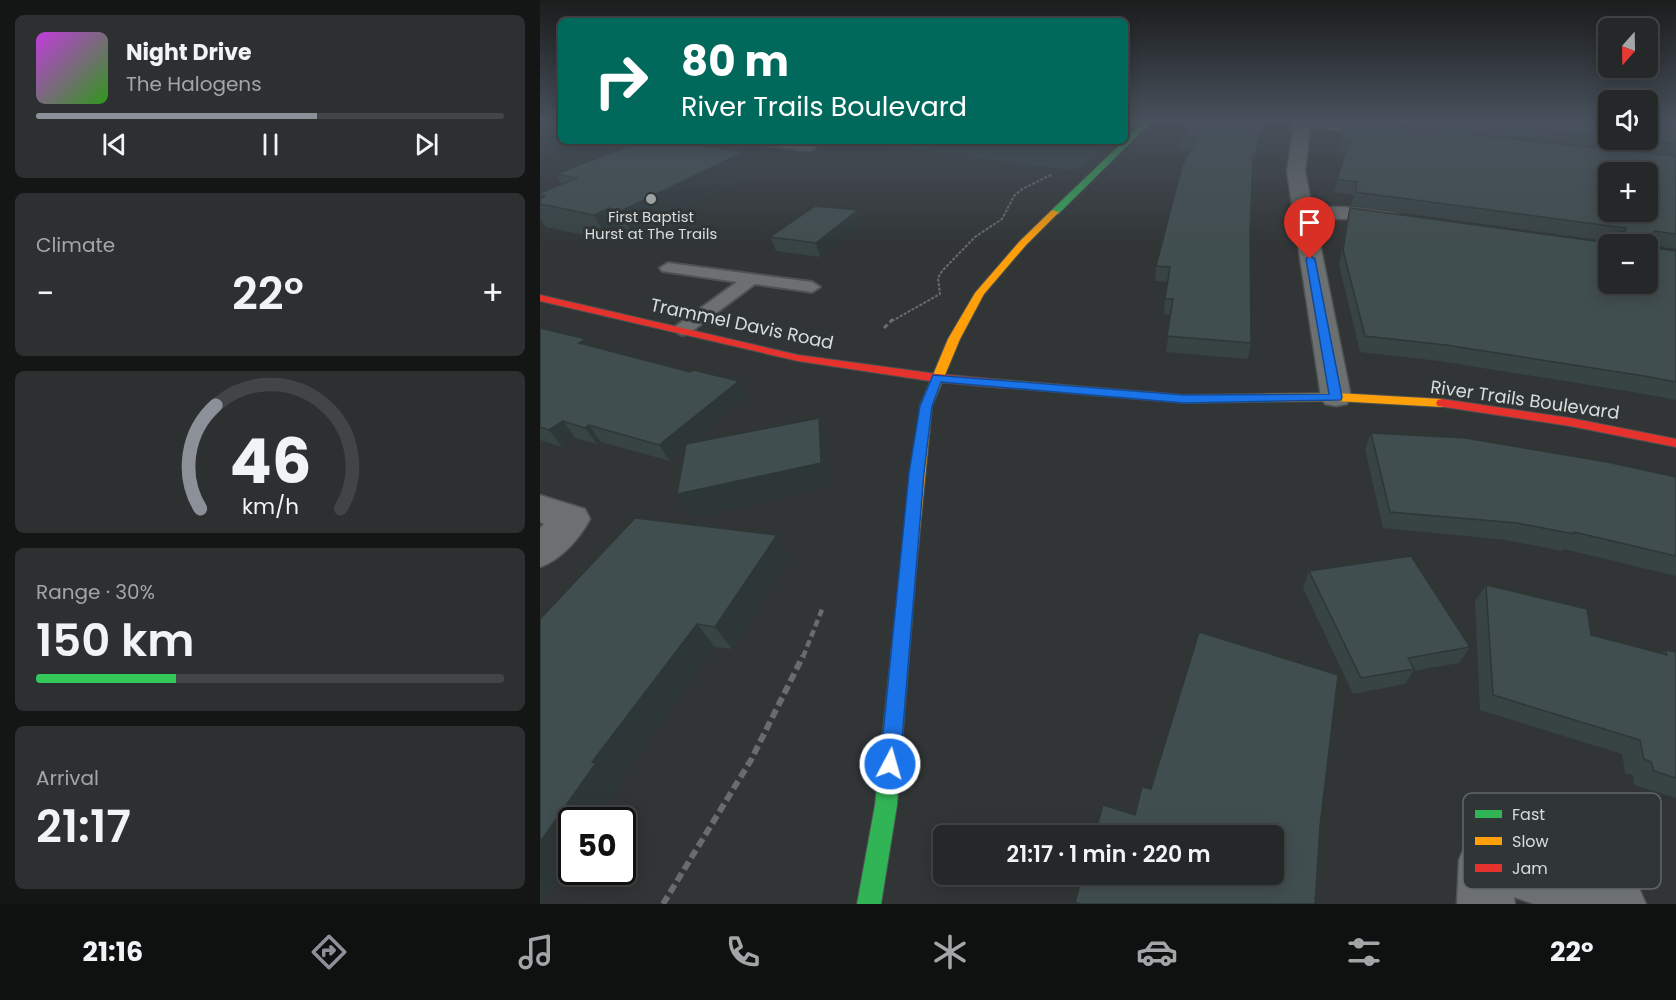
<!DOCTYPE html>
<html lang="en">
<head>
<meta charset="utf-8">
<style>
	:root { --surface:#252828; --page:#2d3030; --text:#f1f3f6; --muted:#a3a6a8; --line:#424445; --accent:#8c9099 }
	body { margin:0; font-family:Poppins,sans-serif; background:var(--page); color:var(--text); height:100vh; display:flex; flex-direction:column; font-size:22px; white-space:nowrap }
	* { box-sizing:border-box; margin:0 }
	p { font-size:20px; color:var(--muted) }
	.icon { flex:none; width:33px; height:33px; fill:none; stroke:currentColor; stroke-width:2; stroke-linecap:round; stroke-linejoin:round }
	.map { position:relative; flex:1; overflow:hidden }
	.side { display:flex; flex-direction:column; gap:15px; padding:15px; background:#141616; width:540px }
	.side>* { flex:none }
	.hud { position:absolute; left:18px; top:18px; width:570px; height:126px; border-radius:9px; box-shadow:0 3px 15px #0003,0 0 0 2px var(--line); background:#00695c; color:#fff; overflow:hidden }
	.needle { width:39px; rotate:200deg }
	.fabs { position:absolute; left:1058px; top:18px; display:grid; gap:12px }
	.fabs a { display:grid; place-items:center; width:60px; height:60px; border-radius:9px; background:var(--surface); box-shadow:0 3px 15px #0003,0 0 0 2px var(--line); font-size:30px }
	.speed { position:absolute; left:18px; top:807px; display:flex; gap:12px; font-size:30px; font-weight:700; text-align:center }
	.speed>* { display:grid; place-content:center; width:78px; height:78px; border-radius:50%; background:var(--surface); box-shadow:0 3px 15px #0003,0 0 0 2px var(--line); line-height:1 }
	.speed .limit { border:3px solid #111; border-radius:9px; background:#fff; color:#111 }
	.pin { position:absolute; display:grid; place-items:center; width:51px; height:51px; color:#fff; margin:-62px -26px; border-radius:50% 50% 50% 0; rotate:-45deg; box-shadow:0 0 6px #0007 }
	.pin .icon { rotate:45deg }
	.me { position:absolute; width:66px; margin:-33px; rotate:6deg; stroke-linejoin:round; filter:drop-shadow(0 0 4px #0008) }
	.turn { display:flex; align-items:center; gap:21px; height:126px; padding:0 24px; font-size:27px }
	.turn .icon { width:78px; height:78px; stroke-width:2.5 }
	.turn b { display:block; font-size:42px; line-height:51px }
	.big { font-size:45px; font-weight:600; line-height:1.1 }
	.side .widget { flex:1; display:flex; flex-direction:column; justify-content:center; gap:9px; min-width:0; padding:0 21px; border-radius:9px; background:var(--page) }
	.side .dial { align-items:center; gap:0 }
	.dial svg { height:156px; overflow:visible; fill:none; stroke:var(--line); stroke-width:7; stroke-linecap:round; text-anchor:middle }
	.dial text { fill:var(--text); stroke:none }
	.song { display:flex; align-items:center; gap:18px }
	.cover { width:72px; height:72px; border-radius:9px; background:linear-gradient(135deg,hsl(290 70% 55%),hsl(110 70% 35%)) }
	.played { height:6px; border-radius:3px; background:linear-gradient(90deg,var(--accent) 60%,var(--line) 60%) }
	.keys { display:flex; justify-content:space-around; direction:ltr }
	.heat { display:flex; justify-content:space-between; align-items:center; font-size:33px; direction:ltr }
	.charge { height:9px; border-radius:4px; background:linear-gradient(90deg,#34c759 30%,var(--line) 0) }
	.trip { position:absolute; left:393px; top:825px; width:351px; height:60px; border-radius:9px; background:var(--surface); box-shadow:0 3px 15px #0003,0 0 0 2px var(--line); font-weight:600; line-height:60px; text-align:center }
	.tab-bar { display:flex; height:96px; justify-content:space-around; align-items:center; background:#0f1010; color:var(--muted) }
	.tab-bar .icon { width:42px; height:42px }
	.tab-bar .selected { color:var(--accent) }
	.tab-bar b { font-size:27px; color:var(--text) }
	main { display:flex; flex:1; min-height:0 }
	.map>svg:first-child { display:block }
</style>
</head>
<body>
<main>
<section class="side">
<div class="widget">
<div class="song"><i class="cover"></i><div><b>Night Drive</b><p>The Halogens</p></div></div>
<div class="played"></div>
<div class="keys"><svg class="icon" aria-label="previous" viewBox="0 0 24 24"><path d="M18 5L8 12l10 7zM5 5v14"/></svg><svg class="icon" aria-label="pause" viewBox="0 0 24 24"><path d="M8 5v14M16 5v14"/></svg><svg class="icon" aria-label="next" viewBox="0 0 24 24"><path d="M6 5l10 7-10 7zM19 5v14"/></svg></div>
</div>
<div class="widget"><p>Climate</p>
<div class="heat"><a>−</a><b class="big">22°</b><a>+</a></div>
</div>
<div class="widget dial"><svg viewBox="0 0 100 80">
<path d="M14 69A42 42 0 1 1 86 69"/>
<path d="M14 69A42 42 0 0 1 22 16" stroke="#8c9099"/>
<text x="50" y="56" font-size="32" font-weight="700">46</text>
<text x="50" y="72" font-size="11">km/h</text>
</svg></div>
<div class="widget"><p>Range · 30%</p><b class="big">150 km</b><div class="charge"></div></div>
<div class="widget"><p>Arrival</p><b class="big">21:17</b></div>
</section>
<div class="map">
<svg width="1136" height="904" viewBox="0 0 1136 904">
	<rect width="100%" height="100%" fill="#313535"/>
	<path fill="#323f40" d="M312,141H573L535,171Z"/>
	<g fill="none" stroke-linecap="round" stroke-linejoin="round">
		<g stroke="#4f5252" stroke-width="4">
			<g id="lane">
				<path d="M213,141C231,141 261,137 275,148L269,151L219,144Z"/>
				<path d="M128,263L272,282L280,287L272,292L215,284L148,334L142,335L133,330L136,326L197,282L122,271L120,268Z"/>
			</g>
		</g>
		<g stroke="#4f5252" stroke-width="3">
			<g id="street">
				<path d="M755,121C773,121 849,120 858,131L850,136L770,127L765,171L772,207H805L852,213L859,215L862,219L859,223L852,225L805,219H775L811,397L807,404L796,406L785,404L781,397L747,171Z"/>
				<path d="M0,495L45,509L50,519C40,538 21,560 0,567V528L4,524L0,522Z"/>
				<path d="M946,833L1097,884L1106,904H994L974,897L975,904H917L919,860L927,841Z"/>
			</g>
		</g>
		<g stroke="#4f5252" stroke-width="2">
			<g id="fast">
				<path d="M605,121H612L518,214H512V210Z"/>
				<path d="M368,564L374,566L376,571L357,805L341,904H317L335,805L360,571L362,566Z"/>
			</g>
		</g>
		<g stroke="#4f5252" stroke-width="2">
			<g id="slow">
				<path d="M512,210L519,212L486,245L444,294L420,339L392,406L376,571L374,576L368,578L362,576L360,571L380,406L408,339L435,293L480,241Z"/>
				<path d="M463,380L644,395L796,393L902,399L908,403L902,407L796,401L644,403L459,387L457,384L459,381Z"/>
			</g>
		</g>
		<g stroke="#4f5252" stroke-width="2">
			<g id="jam">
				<path d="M0,295L258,355L397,374L463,380L469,384L463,388L397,382L258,361L0,301Z"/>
				<path d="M902,399L1030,418L1136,439V447L1030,426L898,406L896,403L898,400Z"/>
			</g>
		</g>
		<path stroke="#686c6c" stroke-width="2" stroke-dasharray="3 1.5" stroke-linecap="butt" d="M352,321L400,294L398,278L402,271L435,237L462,219L474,196L482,189L511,175"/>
		<path stroke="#686c6c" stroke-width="3" stroke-dasharray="5 3" stroke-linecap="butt" d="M344,328L353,319"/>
		<path stroke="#686c6c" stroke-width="4.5" stroke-dasharray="7 4" stroke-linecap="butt" d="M263,657L283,607"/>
		<path stroke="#686c6c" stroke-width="6" stroke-dasharray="9 4.5" stroke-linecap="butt" d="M123,904L211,760L263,656"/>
		<use href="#lane" fill="#6d7070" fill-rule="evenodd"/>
		<use href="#street" fill="#6d7070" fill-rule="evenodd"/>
		<use href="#fast" fill="#30b455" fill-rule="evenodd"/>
		<use href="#slow" fill="#ff9f0a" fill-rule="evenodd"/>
		<use href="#jam" fill="#e5322d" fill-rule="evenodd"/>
	</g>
	<g fill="#384344">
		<path d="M655,121H726L722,126L713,168L712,167L710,234L711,343L708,359L626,352L631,315L624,314L625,299L628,282L615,281L616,266L650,151L638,150L639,138Z"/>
		<path d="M820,121H1068V140H1107L1136,121V249L1114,246V248L1136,251V400L1093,392L899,361L820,352L799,265L807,222L810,208L1072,243L1073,242L811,206L814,195L794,192L797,179L805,154L797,153L800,141L1045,147Z"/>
		<path d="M16,174L212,175L93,235L82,233L68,240L6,227L0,218V193L21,184Z"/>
		<path d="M321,224L280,257L236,251L230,237Z"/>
		<path d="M0,328L50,346L150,372L199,381L206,397L152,443L279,418L288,441L291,486L153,518L145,449L130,461L61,442L57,444L35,438L22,447L0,440Z"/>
		<path d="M831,433L1136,477V576L1024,549L1022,551L966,540L843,528L825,449Z"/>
		<path d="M237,535L249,558L192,649L175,647L79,781L81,783L56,820H32V858L0,904V619Z"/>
		<path d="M769,571L930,647L919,663L873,671L865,684L813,694L763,588Z"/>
		<path d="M946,585L1051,635L1121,654L1125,650L1136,652V798L1094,785L1093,775L1085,773L1082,754L940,710L935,601Z"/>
	</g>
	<g fill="#2e3737">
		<path d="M204,152L212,175L93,235L81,211Z"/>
		<path d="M69,208L82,233L68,240L54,215Z"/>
		<path d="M318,210L321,224L280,257L276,243Z"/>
		<path d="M46,339L56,354L39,343Z"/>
		<path d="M199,381L206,397L130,461L119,445Z"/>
		<path d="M279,418L288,441L291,486L153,518L137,494Z"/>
		<path d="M23,421L35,438L22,447L9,430Z"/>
		<path d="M49,425L61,442L57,444L45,428Z"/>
		<path d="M237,535L249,558L192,649L175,627Z"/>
		<path d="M157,624L175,647L79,781L81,783L56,820H32V858L0,904V842L52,762Z"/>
	</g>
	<g fill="#414e4f" stroke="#2e3737" stroke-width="1.5" fill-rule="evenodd">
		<path d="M655,121H723L715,155H713L710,234L711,343L627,336L633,299H625L630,267L616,266L642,166L656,139L639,138Z"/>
		<path d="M806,121L1136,156V234L1114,231V248L1136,251V382L1104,376L906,345L825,336L803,250L810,208L1076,244L1078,232L1085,231L1086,228L815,192L817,182L797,179L809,142L800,141ZM1068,172H1107V212H1068ZM1068,244H1107V284H1068Z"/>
		<path d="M926,121H1068V137Z"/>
		<path d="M1107,121H1136V144L1095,140H1107Z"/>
		<path d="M101,141H127L204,152L81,211L69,208L54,215L0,204V199L6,196H0V193L37,178L16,174Z"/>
		<path d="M275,206L318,210L276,243L230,237Z"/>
		<path d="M0,328L46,339L39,343L150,372L153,370L199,381L119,445L49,425L45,428L23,421L9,430L0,427Z"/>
		<path d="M279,418L281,463L137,494L146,444Z"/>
		<path d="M831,433L925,438L1067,462L1136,477V556L1034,532V534L977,523L850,512Z"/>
		<path d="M95,518L237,535L175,627L157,624L52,762L56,763L0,842V619Z"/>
		<path d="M871,556L930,647L868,658L874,669L821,678L769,571Z"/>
		<path d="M946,585L1047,609L1051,635L1127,655L1125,650L1136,652V778L1114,771L1111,762L1104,759L1100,740L953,695Z"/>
		<path d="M659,632L798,675L780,826L775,903L778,904H539L535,902L543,874H734V836H554L563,805L595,815L602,787L611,789Z"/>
	</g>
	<linearGradient id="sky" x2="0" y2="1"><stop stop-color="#1b1d1d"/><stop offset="0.49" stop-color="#48515c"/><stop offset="1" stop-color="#48515c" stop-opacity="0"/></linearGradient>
	<rect width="1136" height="248" fill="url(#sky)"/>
	<path fill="#1a73e8" stroke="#114b97" stroke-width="1.5" d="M770,256L775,259L802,397L801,400L644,403L401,382L392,406L384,473L360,764L357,771L350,774L343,771L340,764L369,473L380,406L393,375L644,395L789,394L766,259Z"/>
	<circle fill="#9ea2a2" stroke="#303636" stroke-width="2" cx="111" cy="199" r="6"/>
	<g text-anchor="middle" stroke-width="6" stroke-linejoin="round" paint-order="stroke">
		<g font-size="15" fill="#d8dcdc" stroke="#303636">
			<text x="111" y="222">First Baptist<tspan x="111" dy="17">Hurst at The Trails</tspan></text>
		</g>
		<g font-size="18" fill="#d8dcdc" stroke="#303636">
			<text transform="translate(202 324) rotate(12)" y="6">Trammel Davis Road</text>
			<text transform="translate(985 400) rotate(8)" y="6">River Trails Boulevard</text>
		</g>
	</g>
	<rect x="923" y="793" width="198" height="96" rx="9" fill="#303636" stroke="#626868" stroke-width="1.5"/>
	<rect x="935" y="810" width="27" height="8" fill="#30b455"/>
	<rect x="935" y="837" width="27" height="8" fill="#ff9f0a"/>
	<rect x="935" y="864" width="27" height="8" fill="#e5322d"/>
	<g font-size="16" fill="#d8dcdc">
		<text x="972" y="820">Fast</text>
		<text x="972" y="847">Slow</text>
		<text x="972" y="874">Jam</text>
	</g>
</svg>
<div class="fabs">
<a><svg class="needle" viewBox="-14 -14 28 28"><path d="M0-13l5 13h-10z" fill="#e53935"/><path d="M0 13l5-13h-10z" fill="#a3a6a8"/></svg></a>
<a><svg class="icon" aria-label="sound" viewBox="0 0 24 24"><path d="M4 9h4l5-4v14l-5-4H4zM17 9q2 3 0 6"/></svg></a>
<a>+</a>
<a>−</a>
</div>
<div class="speed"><div class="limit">50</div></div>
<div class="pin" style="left:770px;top:259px;background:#d93025"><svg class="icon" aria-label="arrive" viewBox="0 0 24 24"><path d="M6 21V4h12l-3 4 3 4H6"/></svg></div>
<svg class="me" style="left:350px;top:764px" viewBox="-20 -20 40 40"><circle r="17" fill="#1a73e8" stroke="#fff" stroke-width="3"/><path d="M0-11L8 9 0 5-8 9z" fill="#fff"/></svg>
<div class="trip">21:17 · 1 min · 220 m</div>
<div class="hud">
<div class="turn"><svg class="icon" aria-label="right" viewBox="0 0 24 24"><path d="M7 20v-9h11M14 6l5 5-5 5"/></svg><div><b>80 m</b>River Trails Boulevard</div></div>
</div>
</div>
</main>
<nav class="tab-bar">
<b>21:16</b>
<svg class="icon selected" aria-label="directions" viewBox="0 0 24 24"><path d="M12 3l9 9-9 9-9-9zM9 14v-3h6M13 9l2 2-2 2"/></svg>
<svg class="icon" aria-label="music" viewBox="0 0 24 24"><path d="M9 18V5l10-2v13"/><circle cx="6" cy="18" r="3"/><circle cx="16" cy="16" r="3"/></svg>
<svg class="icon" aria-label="phone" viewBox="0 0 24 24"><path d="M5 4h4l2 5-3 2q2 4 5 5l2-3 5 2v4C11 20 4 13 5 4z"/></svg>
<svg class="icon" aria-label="climate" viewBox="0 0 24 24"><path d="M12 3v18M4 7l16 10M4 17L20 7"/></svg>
<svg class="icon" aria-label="car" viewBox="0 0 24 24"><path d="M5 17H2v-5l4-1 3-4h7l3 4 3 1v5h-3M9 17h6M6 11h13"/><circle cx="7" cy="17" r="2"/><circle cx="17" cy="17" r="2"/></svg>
<svg class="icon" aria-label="filters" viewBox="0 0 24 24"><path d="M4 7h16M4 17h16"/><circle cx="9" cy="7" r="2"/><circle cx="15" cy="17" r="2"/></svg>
<b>22°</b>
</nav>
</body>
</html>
